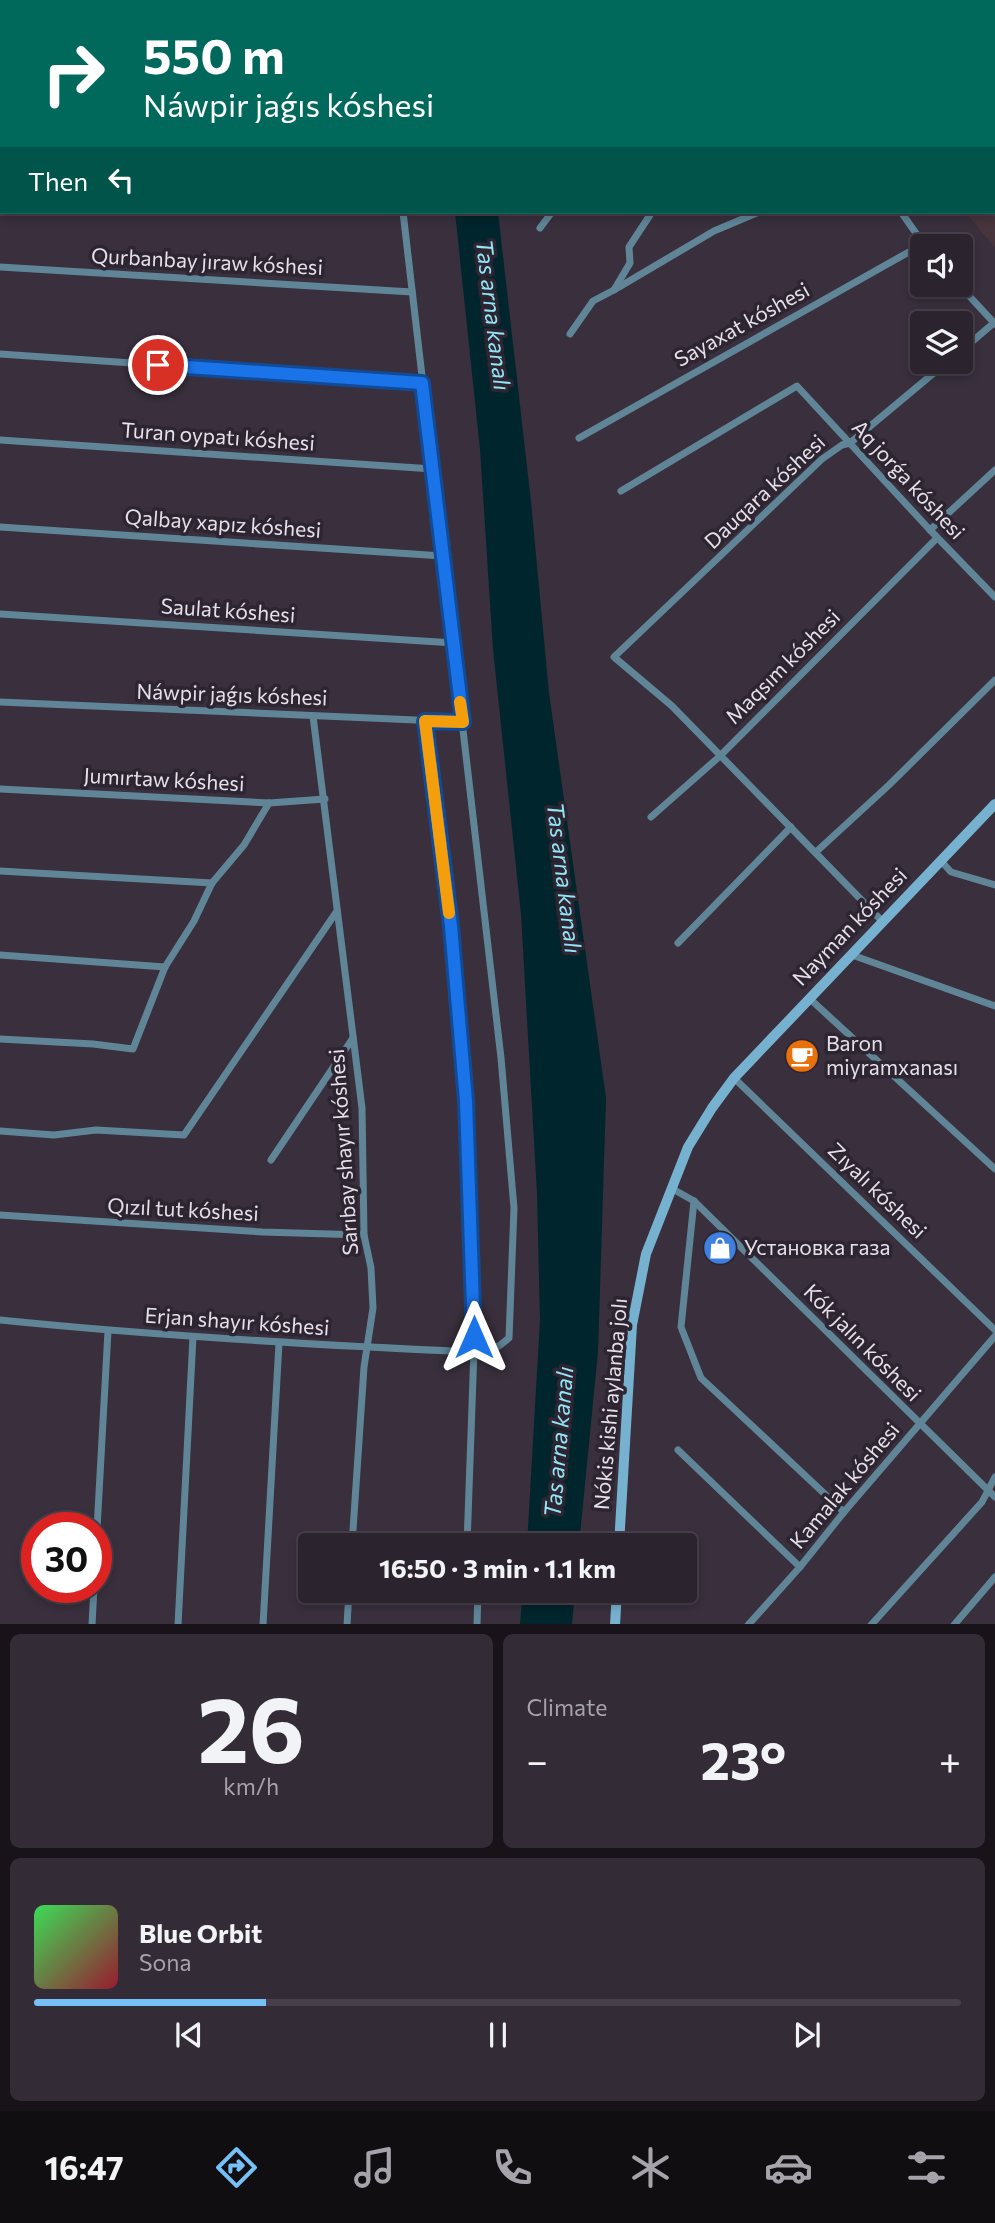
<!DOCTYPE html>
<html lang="en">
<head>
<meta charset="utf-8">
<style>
	:root { --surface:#2b232e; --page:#332b36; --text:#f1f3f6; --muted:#a6a4aa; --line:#47404a; --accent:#75c0f6 }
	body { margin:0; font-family:Commissioner,sans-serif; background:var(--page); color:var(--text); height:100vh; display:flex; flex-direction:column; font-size:26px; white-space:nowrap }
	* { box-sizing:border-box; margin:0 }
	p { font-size:23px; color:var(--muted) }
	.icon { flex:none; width:38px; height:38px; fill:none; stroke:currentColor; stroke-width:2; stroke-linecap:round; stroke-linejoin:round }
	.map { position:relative; height:1624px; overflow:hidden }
	.drawer { display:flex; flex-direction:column; gap:10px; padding:10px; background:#181319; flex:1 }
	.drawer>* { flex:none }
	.top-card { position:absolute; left:0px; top:0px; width:996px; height:214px; box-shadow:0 4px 10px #0003,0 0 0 2px var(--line); background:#00695c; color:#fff; overflow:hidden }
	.buttons { position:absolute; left:910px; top:234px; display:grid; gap:14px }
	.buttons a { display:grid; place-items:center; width:63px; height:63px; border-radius:7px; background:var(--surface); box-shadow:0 4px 10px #0003,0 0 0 2px var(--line); font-size:35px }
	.speed { position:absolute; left:21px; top:1512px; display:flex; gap:14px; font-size:35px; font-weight:700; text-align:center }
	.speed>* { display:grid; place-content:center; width:91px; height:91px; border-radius:50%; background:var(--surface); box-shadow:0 4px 10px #0003,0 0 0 2px var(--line); line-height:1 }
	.speed .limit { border:10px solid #d22; background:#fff; color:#111 }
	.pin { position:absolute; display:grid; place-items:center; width:60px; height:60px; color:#fff; margin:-30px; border:4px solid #fff; border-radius:50%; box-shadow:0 2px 7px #0007 }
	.me { position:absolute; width:77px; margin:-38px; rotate:0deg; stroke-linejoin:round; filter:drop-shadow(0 0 5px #0008) }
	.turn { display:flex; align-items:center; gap:24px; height:147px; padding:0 28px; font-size:32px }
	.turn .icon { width:91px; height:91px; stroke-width:2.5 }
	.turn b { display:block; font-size:49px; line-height:60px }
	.then { display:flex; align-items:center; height:66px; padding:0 28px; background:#0003; gap:14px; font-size:26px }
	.big { font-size:52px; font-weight:700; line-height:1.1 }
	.drawer .widget { flex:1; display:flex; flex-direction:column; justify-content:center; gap:10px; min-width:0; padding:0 24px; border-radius:10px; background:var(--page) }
	.drawer .dial { align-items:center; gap:0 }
	.dial b { font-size:91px; line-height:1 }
	.song { display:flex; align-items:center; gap:21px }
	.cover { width:84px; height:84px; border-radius:10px; background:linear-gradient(135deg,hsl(130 70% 55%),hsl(350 70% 35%)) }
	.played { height:7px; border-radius:4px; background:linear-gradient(90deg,var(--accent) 25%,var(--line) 25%) }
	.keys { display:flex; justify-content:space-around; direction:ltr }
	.heat { display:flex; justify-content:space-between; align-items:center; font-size:38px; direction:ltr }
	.drawer .tiles { flex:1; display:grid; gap:10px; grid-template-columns:1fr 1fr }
	.widget:last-child { grid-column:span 2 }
	.trip { position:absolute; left:298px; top:1533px; width:399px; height:70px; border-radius:7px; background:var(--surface); box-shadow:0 4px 10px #0003,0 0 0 2px var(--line); font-weight:700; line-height:70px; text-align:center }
	.menu { display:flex; height:112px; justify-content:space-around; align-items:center; background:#110e12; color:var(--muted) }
	.menu .icon { width:49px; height:49px }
	.menu .selected { color:var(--accent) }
	.menu b { font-size:32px; color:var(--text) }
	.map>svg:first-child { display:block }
</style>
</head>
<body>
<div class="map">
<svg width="995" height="1625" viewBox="0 0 995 1625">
	<rect width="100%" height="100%" fill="#392f3d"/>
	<path fill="#47343c" d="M994,45L995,46V248L965,212H994Z"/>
	<g fill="#00252c">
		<path d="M455,212H498L531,502L549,693L606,1098L598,1352L579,1545H527L540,1320L537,1194L521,914L493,649L480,449Z"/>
		<path d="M523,1591H575L572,1624H520Z"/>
	</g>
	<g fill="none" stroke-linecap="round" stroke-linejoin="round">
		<g stroke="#5f8597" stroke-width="7">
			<path d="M378,0V2"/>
			<path d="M500,0V2"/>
			<path d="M977,0L978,2"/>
			<path d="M789,2L791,0"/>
			<path d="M962,2L964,0"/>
			<path d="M0,15H2"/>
			<path d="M994,20L995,21"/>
			<path d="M0,98H2"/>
			<path d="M0,182H2"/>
			<path d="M901,212L925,246"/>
			<path d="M540,228L552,212"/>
			<path d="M0,267L412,292"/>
			<path d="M959,285L995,324"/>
			<path d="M614,290L714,231L759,212"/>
			<path d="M570,334L593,301L614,290L630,263L629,247L652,212"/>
			<path d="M961,351L995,322"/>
			<path d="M0,354L423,383"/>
			<path d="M579,438L923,244"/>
			<path d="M0,440L433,469"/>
			<path d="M621,491L797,386L930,530L995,597"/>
			<path d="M0,527L443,556"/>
			<path d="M930,530L995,470"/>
			<path d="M0,614L454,643"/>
			<path d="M0,702L462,722"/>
			<path d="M313,716L362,1108L364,1235L371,1268L373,1308L364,1367L352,1545"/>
			<path d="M425,721L451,926L469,1173L475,1322L467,1545"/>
			<path d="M0,789L269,803L325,799"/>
			<path d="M651,817L720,756L937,538"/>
			<path d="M816,852L889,785L995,680"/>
			<path d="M941,861L951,872L995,885"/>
			<path d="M0,871L212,883"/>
			<path d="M883,922L672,706L614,657L822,459L842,445L850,443L947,362"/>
			<path d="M678,943L791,827"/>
			<path d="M0,955L165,967"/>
			<path d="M852,955L995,1006"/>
			<path d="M809,998L995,1169"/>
			<path d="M0,1039L93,1044L133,1049L165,967L194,921L212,883L244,845L269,803"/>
			<path d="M734,1078L995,1330"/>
			<path d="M0,1131L54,1135L96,1130L184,1135L337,911"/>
			<path d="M271,1160L353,1038"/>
			<path d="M671,1188L694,1201L995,1497"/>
			<path d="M694,1201L681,1327L701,1378L844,1512"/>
			<path d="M0,1215L262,1232L364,1235"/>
			<path d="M0,1320C157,1336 315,1345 473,1352L499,1346L509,1338L514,1208L501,1058L403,212"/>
			<path d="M678,1450L800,1567"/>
			<path d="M96,1547L108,1331"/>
			<path d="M92,1625L94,1587"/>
			<path d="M178,1625L193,1337"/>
			<path d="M263,1625L279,1343"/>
			<path d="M347,1625L349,1591"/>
			<path d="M477,1625L478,1591"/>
			<path d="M748,1625L800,1567L844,1512L995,1336"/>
			<path d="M871,1625L982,1502L995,1477"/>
			<path d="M954,1625L995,1577"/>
		</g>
		<g stroke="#76b2d0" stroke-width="10">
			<path d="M619,1545L632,1325L646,1254L688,1147L712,1108L734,1078L995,804"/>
			<path d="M615,1625L617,1591"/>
		</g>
	</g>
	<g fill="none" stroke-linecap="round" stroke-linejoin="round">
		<g stroke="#114b97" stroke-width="18">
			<path id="route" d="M158,365L422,383L463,722L425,721L451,926L466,1101L474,1337"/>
		</g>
		<use href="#route" stroke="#1a73e8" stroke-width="12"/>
		<path stroke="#f59e0b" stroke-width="12" d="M449,913L425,721L463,722L460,702"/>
	</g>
	<defs>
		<g id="cafe-disc" transform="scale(1.75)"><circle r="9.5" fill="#e8710a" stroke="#2e2532"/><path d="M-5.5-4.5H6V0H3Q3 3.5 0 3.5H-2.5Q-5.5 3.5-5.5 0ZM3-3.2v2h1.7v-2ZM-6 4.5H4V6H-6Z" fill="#fff"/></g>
		<g id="shop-disc" transform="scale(1.75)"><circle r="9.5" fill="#3f7fe0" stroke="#2e2532"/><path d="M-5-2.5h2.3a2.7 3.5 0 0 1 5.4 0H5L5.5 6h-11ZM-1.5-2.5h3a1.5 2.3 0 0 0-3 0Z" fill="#fff"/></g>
	</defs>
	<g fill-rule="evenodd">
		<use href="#cafe-disc" x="802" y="1056"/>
		<use href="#shop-disc" x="720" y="1248"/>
	</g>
	<g text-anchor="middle" stroke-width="7" stroke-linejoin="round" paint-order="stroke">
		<g font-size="21" fill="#e6e0e9" stroke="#2e2532">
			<text transform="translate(207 262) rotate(3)" y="7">Qurbanbay jıraw kóshesi</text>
			<text transform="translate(742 325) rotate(-29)" y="7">Sayaxat kóshesi</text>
			<text transform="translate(218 437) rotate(4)" y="7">Turan oypatı kóshesi</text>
			<text transform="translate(908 480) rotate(47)" y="7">Aq jorǵa kóshesi</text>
			<text transform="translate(765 492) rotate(-43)" y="7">Dauqara kóshesi</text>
			<text transform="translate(223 524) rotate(4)" y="7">Qalbay xapız kóshesi</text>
			<text transform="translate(228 611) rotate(4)" y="7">Saulat kóshesi</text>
			<text transform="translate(783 667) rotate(-45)" y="7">Maqsım kóshesi</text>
			<text transform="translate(232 695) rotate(2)" y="7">Náwpir jaǵıs kóshesi</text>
			<text transform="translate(164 780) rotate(3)" y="7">Jumırtaw kóshesi</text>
			<text transform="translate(850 927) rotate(-46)" y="7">Nayman kóshesi</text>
			<text transform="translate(344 1152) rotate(-94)" y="7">Sarıbay shayır kóshesi</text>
			<text transform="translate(877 1191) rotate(44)" y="7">Zıyalı kóshesi</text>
			<text transform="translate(183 1210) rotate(3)" y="7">Qızıl tut kóshesi</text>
			<text transform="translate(237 1322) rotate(4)" y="7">Erjan shayır kóshesi</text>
			<text transform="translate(862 1343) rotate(45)" y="7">Kók jalın kóshesi</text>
			<text transform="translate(611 1404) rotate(-85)" y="7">Nókis kishi aylanba jolı</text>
			<text transform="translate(845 1486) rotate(-50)" y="7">Kamalak kóshesi</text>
		</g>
		<g font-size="21" fill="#e6e0e9" stroke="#2e2532" text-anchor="start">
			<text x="826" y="1051">Baron<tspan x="826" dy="24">miyramxanası</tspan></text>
			<text x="744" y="1255">Установка газа</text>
		</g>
		<g font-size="23" font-style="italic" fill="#91e5f6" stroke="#2e2532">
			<text transform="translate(493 315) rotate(83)" y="8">Tas arna kanalı</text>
			<text transform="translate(564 878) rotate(83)" y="8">Tas arna kanalı</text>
			<text transform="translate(559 1442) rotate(-85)" y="8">Tas arna kanalı</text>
		</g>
	</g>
</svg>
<div class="buttons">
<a><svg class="icon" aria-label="sound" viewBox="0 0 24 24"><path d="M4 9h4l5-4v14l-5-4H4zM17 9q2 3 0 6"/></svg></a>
<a><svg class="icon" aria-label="layers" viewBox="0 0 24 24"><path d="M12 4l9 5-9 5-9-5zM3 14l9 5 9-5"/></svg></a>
</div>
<div class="speed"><div class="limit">30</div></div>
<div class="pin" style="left:158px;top:365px;background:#d93025"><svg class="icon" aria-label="arrive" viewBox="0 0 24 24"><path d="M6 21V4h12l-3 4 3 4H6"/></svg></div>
<svg class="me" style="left:474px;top:1337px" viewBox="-20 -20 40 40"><path d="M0-17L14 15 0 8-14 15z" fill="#1a73e8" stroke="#fff" stroke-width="4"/></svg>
<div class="trip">16:50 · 3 min · 1.1 km</div>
<div class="top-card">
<div class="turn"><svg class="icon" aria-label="right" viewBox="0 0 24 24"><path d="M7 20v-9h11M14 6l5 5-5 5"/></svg><div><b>550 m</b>Náwpir jaǵıs kóshesi</div></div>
<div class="then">Then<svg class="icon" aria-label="left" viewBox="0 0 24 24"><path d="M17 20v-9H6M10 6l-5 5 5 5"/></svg></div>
</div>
</div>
<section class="drawer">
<div class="tiles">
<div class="widget dial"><b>26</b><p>km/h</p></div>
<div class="widget"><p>Climate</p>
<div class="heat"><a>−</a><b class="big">23°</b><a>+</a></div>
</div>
<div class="widget">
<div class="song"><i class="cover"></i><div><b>Blue Orbit</b><p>Sona</p></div></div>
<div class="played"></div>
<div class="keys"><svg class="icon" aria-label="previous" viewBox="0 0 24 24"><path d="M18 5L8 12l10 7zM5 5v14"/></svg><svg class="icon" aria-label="pause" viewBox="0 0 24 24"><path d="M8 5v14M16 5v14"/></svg><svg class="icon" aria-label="next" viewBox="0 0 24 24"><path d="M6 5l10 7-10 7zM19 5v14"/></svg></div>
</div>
</div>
</section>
<nav class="menu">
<b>16:47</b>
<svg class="icon selected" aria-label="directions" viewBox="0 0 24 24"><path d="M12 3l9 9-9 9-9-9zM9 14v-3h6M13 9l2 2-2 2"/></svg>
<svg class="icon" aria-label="music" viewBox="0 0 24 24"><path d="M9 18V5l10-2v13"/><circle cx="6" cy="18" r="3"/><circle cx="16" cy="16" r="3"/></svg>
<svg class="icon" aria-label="phone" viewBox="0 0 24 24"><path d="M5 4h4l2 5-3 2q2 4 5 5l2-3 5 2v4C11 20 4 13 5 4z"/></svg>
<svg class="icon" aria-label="climate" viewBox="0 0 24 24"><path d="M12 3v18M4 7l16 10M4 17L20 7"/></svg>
<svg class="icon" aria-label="car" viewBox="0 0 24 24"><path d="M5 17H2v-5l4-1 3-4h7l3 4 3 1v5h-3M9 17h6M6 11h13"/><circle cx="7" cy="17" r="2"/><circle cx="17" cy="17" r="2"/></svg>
<svg class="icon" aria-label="filters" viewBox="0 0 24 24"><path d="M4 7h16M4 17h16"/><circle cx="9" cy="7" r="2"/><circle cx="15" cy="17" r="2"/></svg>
</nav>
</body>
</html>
